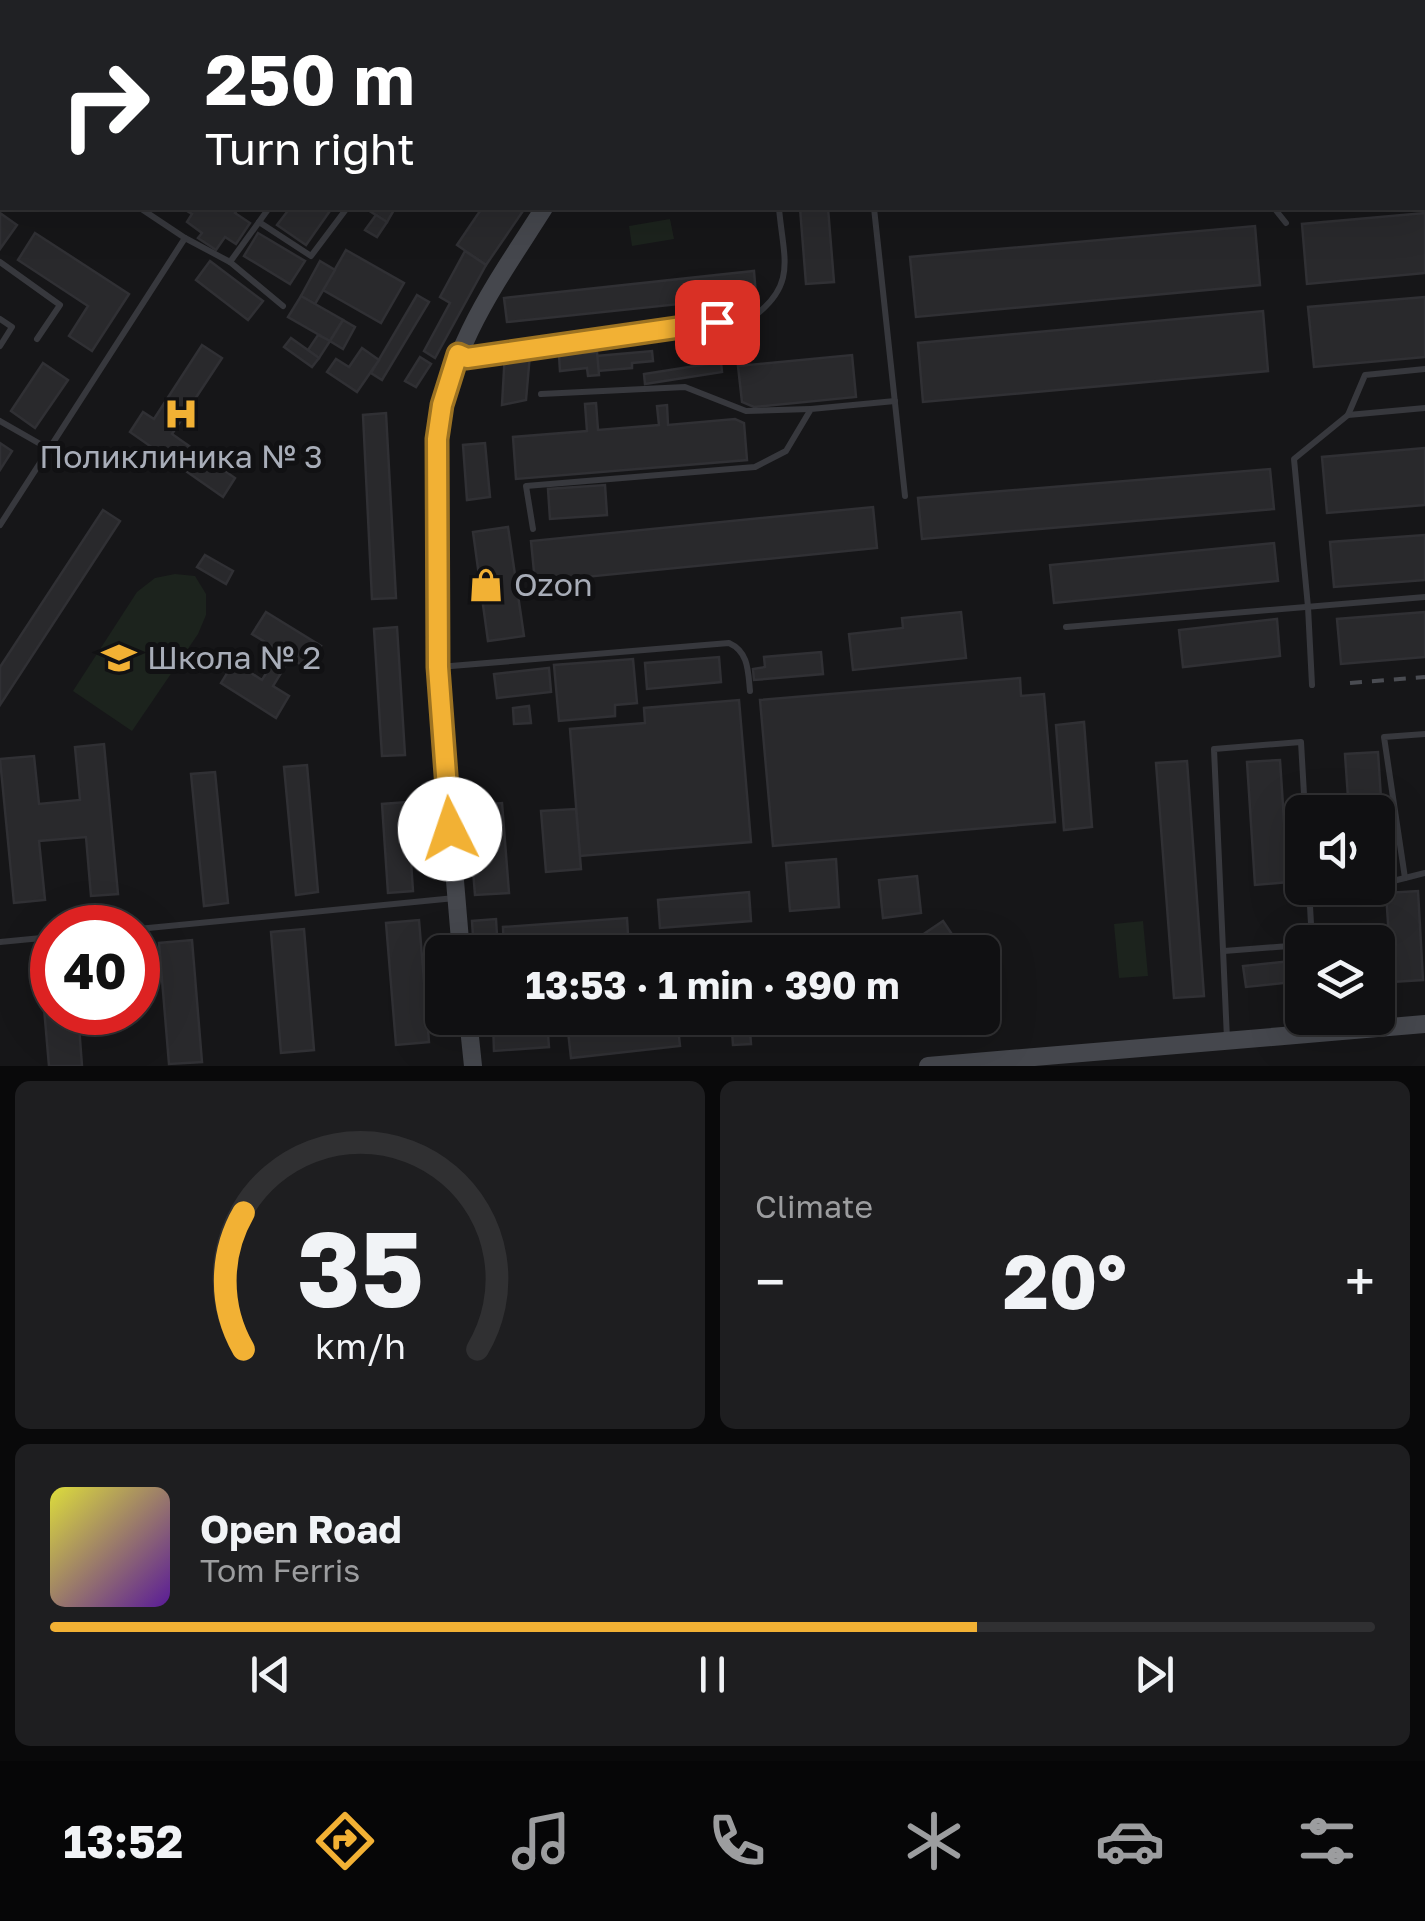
<!DOCTYPE html>
<html lang="en">
<head>
<meta charset="utf-8">
<style>
	:root { --surface:#101012; --page:#1e1e20; --text:#f1f3f6; --muted:#9c9d9f; --line:#303032; --accent:#f2b134 }
	body { margin:0; font-family:"Golos Text",sans-serif; background:var(--page); color:var(--text); height:100vh; display:flex; flex-direction:column; font-size:38px; white-space:nowrap }
	* { box-sizing:border-box; margin:0 }
	p { font-size:32px; color:var(--muted) }
	.icon { flex:none; width:55px; height:55px; fill:none; stroke:currentColor; stroke-width:2; stroke-linecap:round; stroke-linejoin:round }
	.map { position:relative; height:1066px; overflow:hidden }
	.panel { display:flex; flex-direction:column; gap:15px; padding:15px; background:#09090a; flex:1 }
	.panel>* { flex:none }
	.top-card { position:absolute; left:0px; top:0px; width:1425px; height:210px; box-shadow:0 10px 40px #0002,0 0 0 2px var(--line); background:#202124; color:#fff; overflow:hidden }
	.fabs { position:absolute; left:1285px; top:795px; display:grid; gap:20px }
	.fabs a { display:grid; place-items:center; width:110px; height:110px; border-radius:15px; background:var(--surface); box-shadow:0 10px 40px #0002,0 0 0 2px var(--line); font-size:50px }
	.speed { position:absolute; left:30px; top:905px; display:flex; gap:20px; font-size:50px; font-weight:700; text-align:center }
	.speed>* { display:grid; place-content:center; width:130px; height:130px; border-radius:50%; background:var(--surface); box-shadow:0 10px 40px #0002,0 0 0 2px var(--line); line-height:1 }
	.speed .limit { border:15px solid #d22; background:#fff; color:#111 }
	.pin { position:absolute; display:grid; place-items:center; width:85px; height:85px; color:#fff; margin:-42px; border-radius:20px; box-shadow:0 5px 15px #0006 }
	.me { position:absolute; width:110px; margin:-55px; rotate:356deg; stroke-linejoin:round; filter:drop-shadow(0 0 8px #0008) }
	.turn { display:flex; align-items:center; gap:35px; height:210px; padding:0 40px; font-size:45px }
	.turn .icon { width:130px; height:130px; stroke-width:2.5 }
	.turn b { display:block; font-size:70px; line-height:85px }
	.big { font-size:75px; font-weight:700; line-height:1.1 }
	.panel .widget { flex:1; display:flex; flex-direction:column; justify-content:center; gap:15px; min-width:0; padding:0 35px; border-radius:15px; background:var(--page) }
	.panel .dial { align-items:center; gap:0 }
	.dial svg { height:260px; overflow:visible; fill:none; stroke:var(--line); stroke-width:7; stroke-linecap:round; text-anchor:middle }
	.dial text { fill:var(--text); stroke:none }
	.song { display:flex; align-items:center; gap:30px }
	.cover { width:120px; height:120px; border-radius:15px; background:linear-gradient(135deg,hsl(60 70% 55%),hsl(270 70% 35%)) }
	.played { height:10px; border-radius:5px; background:linear-gradient(90deg,var(--accent) 70%,var(--line) 70%) }
	.keys { display:flex; justify-content:space-around; direction:ltr }
	.heat { display:flex; justify-content:space-between; align-items:center; font-size:55px; direction:ltr }
	.panel .tiles { flex:1; display:grid; gap:15px; grid-template-columns:1fr 1fr }
	.widget:last-child { grid-column:span 2 }
	.trip { position:absolute; left:425px; top:935px; width:575px; height:100px; border-radius:15px; background:var(--surface); box-shadow:0 10px 40px #0002,0 0 0 2px var(--line); font-weight:700; line-height:100px; text-align:center }
	.tabs { display:flex; height:160px; justify-content:space-around; align-items:center; background:#060607; color:var(--muted) }
	.tabs .icon { width:70px; height:70px }
	.tabs .on { color:var(--accent) }
	.tabs b { font-size:45px; color:var(--text) }
	.map>svg:first-child { display:block }
</style>
</head>
<body>
<div class="map">
<svg width="1425" height="1066" viewBox="0 0 1425 1066">
	<rect width="100%" height="100%" fill="#161618"/>
	<g fill="#1c231d">
		<path d="M670,219L674,239L632,246L629,226Z"/>
		<path d="M175,574L195,576L206,594V615L198,634L132,731L73,691L137,592L155,578Z"/>
		<path d="M1143,921L1148,976L1119,978L1114,924Z"/>
	</g>
	<g fill="#29292c" stroke="#303034" stroke-width="2.5">
		<path d="M182,208H239L235,213L250,223L236,244L225,237L216,250L198,238L202,233L187,222L192,214Z"/>
		<path d="M290,208H332L306,245L277,225Z"/>
		<path d="M369,208H390L394,210L387,222L368,210Z"/>
		<path d="M482,208H496L500,210L502,208H525L486,265L457,245Z"/>
		<path d="M800,208H828L834,282L806,284Z"/>
		<path d="M0,213L17,225L0,249Z"/>
		<path d="M1425,213V273L1307,284L1302,224Z"/>
		<path d="M376,215L387,222L377,237L365,230Z"/>
		<path d="M1255,226L1260,285L916,317L910,257Z"/>
		<path d="M35,233L129,294L92,351L69,336L88,306L18,260Z"/>
		<path d="M258,233L305,261L290,284L244,256Z"/>
		<path d="M346,250L404,283L381,323L323,290Z"/>
		<path d="M465,251L486,265L435,358L424,351L450,303L440,297Z"/>
		<path d="M210,261L263,301L248,320L196,280Z"/>
		<path d="M320,261L335,270L315,304L301,296Z"/>
		<path d="M754,271L756,296L507,322L504,298Z"/>
		<path d="M417,295L429,302L382,380L371,373Z"/>
		<path d="M301,296L343,320L330,341L288,317Z"/>
		<path d="M1425,297V357L1314,367L1308,307Z"/>
		<path d="M1263,311L1268,371L923,402L918,343Z"/>
		<path d="M343,320L355,327L343,349L330,341Z"/>
		<path d="M318,335L330,341L319,358L308,350Z"/>
		<path d="M291,338L319,358L312,367L284,347Z"/>
		<path d="M202,345L222,358L172,434L235,478L223,497L130,432L143,412L154,419Z"/>
		<path d="M362,348L379,360L357,392L327,372L336,359L349,367Z"/>
		<path d="M652,351L653,361L632,363V368L598,371L597,356Z"/>
		<path d="M505,352L530,354L526,400L502,405Z"/>
		<path d="M597,352L599,375L588,376L587,368L560,371L559,355Z"/>
		<path d="M852,355L856,397L754,407L742,402L738,366Z"/>
		<path d="M420,357L431,364L416,387L405,381Z"/>
		<path d="M721,362L722,372L645,384L644,374Z"/>
		<path d="M43,363L68,380L35,428L11,411Z"/>
		<path d="M596,403L598,430L659,425L657,406L667,405L668,425L735,419L744,423L747,460L516,479L513,437L587,431L585,404Z"/>
		<path d="M386,413L396,598L372,599L363,415Z"/>
		<path d="M0,443L12,451L0,470Z"/>
		<path d="M485,443L490,497L467,500L463,445Z"/>
		<path d="M1425,448V505L1327,513L1322,457Z"/>
		<path d="M1270,469L1274,509L922,539L918,498Z"/>
		<path d="M605,485L607,515L550,519L548,489Z"/>
		<path d="M873,507L877,548L535,582L531,541Z"/>
		<path d="M103,510L120,521L0,705V667Z"/>
		<path d="M508,527L524,636L488,641L473,532Z"/>
		<path d="M1425,535V580L1334,587L1330,542Z"/>
		<path d="M1274,543L1278,581L1054,603L1050,565Z"/>
		<path d="M205,555L233,571L226,584L197,567Z"/>
		<path d="M266,612L321,646L307,668L290,658L273,686L289,696L276,718L221,683L234,662L262,680L280,651L252,634Z"/>
		<path d="M961,612L966,658L853,670L849,634L903,628L902,618Z"/>
		<path d="M1425,612V657L1341,664L1337,619Z"/>
		<path d="M1277,619L1280,656L1183,667L1179,630Z"/>
		<path d="M397,627L405,755L382,756L374,629Z"/>
		<path d="M821,652L823,674L754,680L753,669L765,667L764,657Z"/>
		<path d="M719,657L721,682L647,689L645,663Z"/>
		<path d="M633,659L637,703L615,705V716L559,721L554,665Z"/>
		<path d="M549,668L551,692L497,698L494,674Z"/>
		<path d="M1020,678L1021,696L1044,694L1055,822L773,846L760,700Z"/>
		<path d="M739,700L751,842L580,856L570,729L645,723L644,708Z"/>
		<path d="M529,706L531,723L514,724L513,708Z"/>
		<path d="M1084,722L1092,827L1064,830L1056,725Z"/>
		<path d="M104,744L118,894L91,896L86,837L39,841L45,900L14,903L0,759L34,756L39,804L80,800L75,747Z"/>
		<path d="M1378,752L1386,875L1378,876V812H1349L1345,754Z"/>
		<path d="M1280,760L1288,882L1255,885L1247,762Z"/>
		<path d="M1187,761L1204,996L1174,998L1156,763Z"/>
		<path d="M307,765L318,892L296,895L284,767Z"/>
		<path d="M215,772L228,903L204,906L191,774Z"/>
		<path d="M407,802L413,891L388,893L382,804Z"/>
		<path d="M502,803L509,893L475,895L468,806Z"/>
		<path d="M576,809L581,869L546,872L541,811Z"/>
		<path d="M836,859L839,907L790,911L786,863Z"/>
		<path d="M917,876L921,913L883,918L879,880Z"/>
		<path d="M1418,891L1423,980L1392,982L1386,893Z"/>
		<path d="M749,892L751,921L660,928L658,900Z"/>
		<path d="M627,918L629,952H504L503,927Z"/>
		<path d="M496,919L498,952H474L472,921Z"/>
		<path d="M419,920L429,1042L396,1045L386,923Z"/>
		<path d="M943,921L964,952H897Z"/>
		<path d="M304,929L314,1050L281,1053L271,932Z"/>
		<path d="M192,940L202,1062L169,1064L159,943Z"/>
		<path d="M790,946V952H755L754,949Z"/>
		<path d="M52,960V1012H78L82,1066H49L40,961Z"/>
		<path d="M1302,960V981L1246,987L1243,966Z"/>
		<path d="M677,1018L680,1046L571,1058L568,1031Z"/>
		<path d="M731,1018H749L751,1044L733,1045Z"/>
		<path d="M760,1018H796L797,1030L762,1034Z"/>
		<path d="M547,1020L549,1047L494,1051L493,1023Z"/>
	</g>
	<g fill="none" stroke-linecap="round" stroke-linejoin="round">
		<g stroke="#37383d" stroke-width="6">
			<path d="M352,0L356,2"/>
			<path d="M905,0H946"/>
			<path d="M952,0L953,2"/>
			<path d="M1031,0L1034,2"/>
			<path d="M1156,0L1157,2"/>
			<path d="M1205,0L1206,2"/>
			<path d="M891,2L905,1"/>
			<path d="M1062,2L1064,0"/>
			<path d="M1422,24L1425,23"/>
			<path d="M0,113L2,115"/>
			<path d="M874,208L905,496"/>
			<path d="M1274,208L1286,223"/>
			<path d="M259,222L311,256L347,208"/>
			<path d="M185,238L230,262L283,306"/>
			<path d="M0,262L60,305L37,339"/>
			<path d="M230,262L269,208"/>
			<path d="M0,319L12,327L0,346"/>
			<path d="M464,356L467,358L753,317C798,284 783,257 779,208"/>
			<path d="M541,394L685,387L746,411L810,409"/>
			<path d="M1348,415L1425,408"/>
			<path d="M0,421L49,449"/>
			<path d="M0,525L185,238L140,208"/>
			<path d="M533,529L526,486L755,467L786,451L811,409L895,401"/>
			<path d="M1066,627L1425,597"/>
			<path d="M439,667L729,643C749,652 748,672 750,691"/>
			<path d="M1312,685L1308,607L1294,459L1348,415L1365,375L1425,369"/>
			<path d="M1405,878L1425,873"/>
			<path d="M1381,884L1405,878L1384,737L1425,734"/>
			<path d="M1309,888L1312,942"/>
			<path d="M138,929L455,898"/>
			<path d="M0,942L52,937"/>
			<path d="M1224,951L1302,945"/>
			<path d="M1227,1039L1214,749L1301,742L1305,812"/>
		</g>
		<g stroke="#45474d" stroke-width="18">
			<path d="M673,2L675,0"/>
			<path d="M461,952L437,667V439C449,346 495,285 544,208"/>
			<path d="M468,1018L473,1066"/>
			<path d="M928,1066L1425,1024"/>
		</g>
		<path stroke="#4a4c52" stroke-width="4" stroke-dasharray="12 10" stroke-linecap="butt" d="M1350,683L1425,677"/>
	</g>
	<g fill="none" stroke-linecap="round" stroke-linejoin="round">
		<g stroke="#9d7322" stroke-width="25">
			<path id="route" d="M450,829L438,667L437,439L442,405L458,354L467,358L717,322"/>
		</g>
		<use href="#route" stroke="#f2b134" stroke-width="18"/>
	</g>
	<defs>
		<g id="hospital-bare" transform="scale(2.7)"><path d="M-5-5h3v3.5h4V-5h3V5h-3V1.5h-4V5h-3Z" fill="#f2b134" stroke="#111113" stroke-width="2.5" paint-order="stroke"/></g>
		<g id="shop-bare" transform="scale(2.7)"><path d="M-5-2.5h2.3a2.7 3.5 0 0 1 5.4 0H5L5.5 6h-11ZM-1.5-2.5h3a1.5 2.3 0 0 0-3 0Z" fill="#f2b134" stroke="#111113" stroke-width="2.5" paint-order="stroke"/></g>
		<g id="school-bare" transform="scale(2.7)"><path d="M0-5L7-2L0 1L-7-2ZM-4 1L0 2.5L4 1V4Q0 6-4 4Z" fill="#f2b134" stroke="#111113" stroke-width="2.5" paint-order="stroke"/></g>
	</defs>
	<g fill-rule="evenodd">
		<use href="#hospital-bare" x="181" y="414"/>
		<use href="#shop-bare" x="486" y="585"/>
		<use href="#school-bare" x="119" y="658"/>
	</g>
	<g text-anchor="middle" stroke-width="10" stroke-linejoin="round" paint-order="stroke">
		<g font-size="32" fill="#a8adb8" stroke="#111113" text-anchor="start">
			<text x="181" y="468" text-anchor="middle">Поликлиника № 3</text>
			<text x="514" y="596">Ozon</text>
			<text x="147" y="669">Школа № 2</text>
		</g>
	</g>
</svg>
<div class="fabs">
<a><svg class="icon" aria-label="sound" viewBox="0 0 24 24"><path d="M4 9h4l5-4v14l-5-4H4zM17 9q2 3 0 6"/></svg></a>
<a><svg class="icon" aria-label="layers" viewBox="0 0 24 24"><path d="M12 4l9 5-9 5-9-5zM3 14l9 5 9-5"/></svg></a>
</div>
<div class="speed"><div class="limit">40</div></div>
<div class="pin" style="left:717px;top:322px;background:#d93025"><svg class="icon" aria-label="arrive" viewBox="0 0 24 24"><path d="M6 21V4h12l-3 4 3 4H6"/></svg></div>
<svg class="me" style="left:450px;top:829px" viewBox="-20 -20 40 40"><circle r="19" fill="#fff"/><path d="M0-13L10 11 0 6-10 11z" fill="#f2b134"/></svg>
<div class="trip">13:53 · 1 min · 390 m</div>
<div class="top-card">
<div class="turn"><svg class="icon" aria-label="right" viewBox="0 0 24 24"><path d="M7 20v-9h11M14 6l5 5-5 5"/></svg><div><b>250 m</b>Turn right</div></div>
</div>
</div>
<section class="panel">
<div class="tiles">
<div class="widget dial"><svg viewBox="0 0 100 80">
<path d="M14 69A42 42 0 1 1 86 69"/>
<path d="M14 69A42 42 0 0 1 14 27" stroke="#f2b134"/>
<text x="50" y="56" font-size="32" font-weight="700">35</text>
<text x="50" y="72" font-size="11">km/h</text>
</svg></div>
<div class="widget"><p>Climate</p>
<div class="heat"><a>−</a><b class="big">20°</b><a>+</a></div>
</div>
<div class="widget">
<div class="song"><i class="cover"></i><div><b>Open Road</b><p>Tom Ferris</p></div></div>
<div class="played"></div>
<div class="keys"><svg class="icon" aria-label="previous" viewBox="0 0 24 24"><path d="M18 5L8 12l10 7zM5 5v14"/></svg><svg class="icon" aria-label="pause" viewBox="0 0 24 24"><path d="M8 5v14M16 5v14"/></svg><svg class="icon" aria-label="next" viewBox="0 0 24 24"><path d="M6 5l10 7-10 7zM19 5v14"/></svg></div>
</div>
</div>
</section>
<nav class="tabs">
<b>13:52</b>
<svg class="icon on" aria-label="directions" viewBox="0 0 24 24"><path d="M12 3l9 9-9 9-9-9zM9 14v-3h6M13 9l2 2-2 2"/></svg>
<svg class="icon" aria-label="music" viewBox="0 0 24 24"><path d="M9 18V5l10-2v13"/><circle cx="6" cy="18" r="3"/><circle cx="16" cy="16" r="3"/></svg>
<svg class="icon" aria-label="phone" viewBox="0 0 24 24"><path d="M5 4h4l2 5-3 2q2 4 5 5l2-3 5 2v4C11 20 4 13 5 4z"/></svg>
<svg class="icon" aria-label="climate" viewBox="0 0 24 24"><path d="M12 3v18M4 7l16 10M4 17L20 7"/></svg>
<svg class="icon" aria-label="car" viewBox="0 0 24 24"><path d="M5 17H2v-5l4-1 3-4h7l3 4 3 1v5h-3M9 17h6M6 11h13"/><circle cx="7" cy="17" r="2"/><circle cx="17" cy="17" r="2"/></svg>
<svg class="icon" aria-label="filters" viewBox="0 0 24 24"><path d="M4 7h16M4 17h16"/><circle cx="9" cy="7" r="2"/><circle cx="15" cy="17" r="2"/></svg>
</nav>
</body>
</html>
